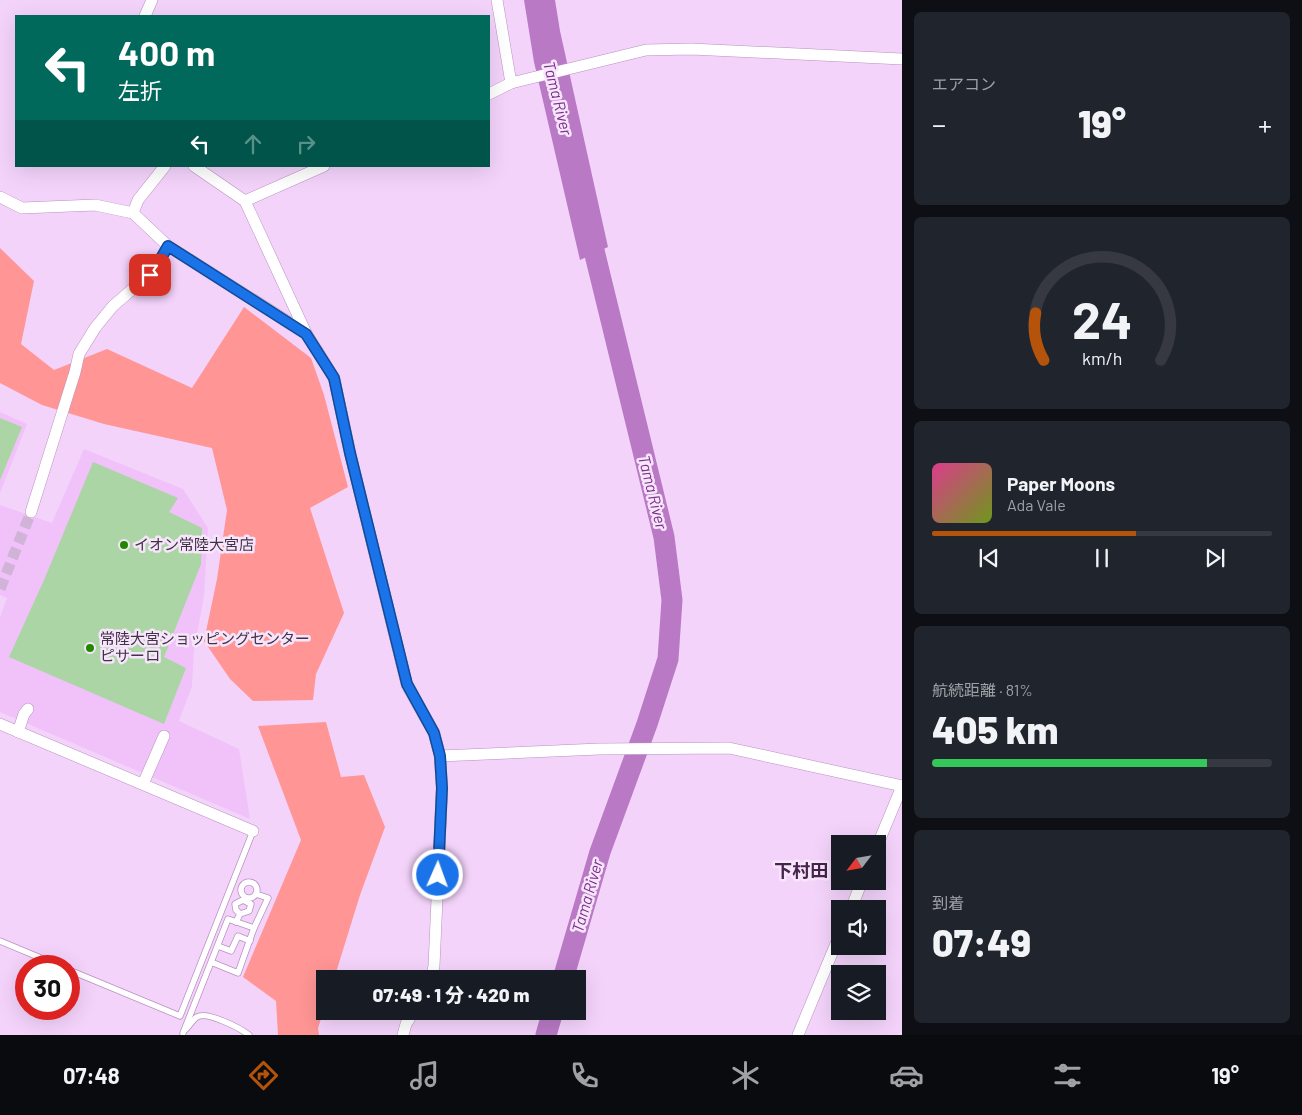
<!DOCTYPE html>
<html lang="ja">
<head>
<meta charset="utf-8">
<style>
	:root { --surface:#171b24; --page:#20242c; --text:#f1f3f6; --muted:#9ea1a6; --line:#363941; --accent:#b45309 }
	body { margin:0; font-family:Barlow,"Noto Sans JP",sans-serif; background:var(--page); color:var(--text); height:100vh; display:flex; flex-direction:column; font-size:19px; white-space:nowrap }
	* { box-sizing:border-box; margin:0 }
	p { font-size:16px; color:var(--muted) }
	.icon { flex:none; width:28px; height:28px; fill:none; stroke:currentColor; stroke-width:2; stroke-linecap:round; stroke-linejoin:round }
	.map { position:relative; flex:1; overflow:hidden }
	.drawer { display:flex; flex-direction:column; gap:12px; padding:12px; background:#0d0f14; width:400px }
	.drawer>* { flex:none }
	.top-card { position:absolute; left:15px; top:15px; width:475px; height:152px; border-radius:0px; box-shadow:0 5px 20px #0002; background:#00695c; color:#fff; overflow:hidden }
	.needle { width:32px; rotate:239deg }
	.controls { position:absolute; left:831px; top:835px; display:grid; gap:10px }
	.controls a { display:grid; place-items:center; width:55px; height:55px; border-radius:0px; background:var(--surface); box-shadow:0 5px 20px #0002; font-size:25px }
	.speed { position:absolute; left:15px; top:955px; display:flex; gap:10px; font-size:25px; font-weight:700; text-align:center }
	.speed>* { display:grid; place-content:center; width:65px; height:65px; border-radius:50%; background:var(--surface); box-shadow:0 5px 20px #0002; line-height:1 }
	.speed .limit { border:8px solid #d22; background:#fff; color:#111 }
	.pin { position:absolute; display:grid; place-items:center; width:42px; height:42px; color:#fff; margin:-21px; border-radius:10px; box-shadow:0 2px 8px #0006 }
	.me { position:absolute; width:55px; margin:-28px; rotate:2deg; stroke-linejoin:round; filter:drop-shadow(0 0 4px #0008) }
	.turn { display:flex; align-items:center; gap:18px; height:105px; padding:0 20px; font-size:22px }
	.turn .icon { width:65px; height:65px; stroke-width:2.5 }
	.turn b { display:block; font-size:35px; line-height:42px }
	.lanes { display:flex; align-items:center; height:48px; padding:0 20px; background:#0003; justify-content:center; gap:25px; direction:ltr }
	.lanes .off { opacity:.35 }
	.big { font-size:38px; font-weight:800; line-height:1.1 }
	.drawer .widget { flex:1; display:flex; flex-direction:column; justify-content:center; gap:8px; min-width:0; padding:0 18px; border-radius:8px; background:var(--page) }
	.drawer .dial { align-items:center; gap:0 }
	.dial svg { height:130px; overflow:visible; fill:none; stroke:var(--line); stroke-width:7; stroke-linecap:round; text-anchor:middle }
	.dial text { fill:var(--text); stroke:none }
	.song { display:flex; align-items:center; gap:15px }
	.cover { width:60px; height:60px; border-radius:8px; background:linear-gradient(135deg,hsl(330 70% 55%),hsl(80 70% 35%)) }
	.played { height:5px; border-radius:2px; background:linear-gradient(90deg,var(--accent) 60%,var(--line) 60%) }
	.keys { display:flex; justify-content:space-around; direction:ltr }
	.heat { display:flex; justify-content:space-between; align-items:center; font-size:28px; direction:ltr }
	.charge { height:8px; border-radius:4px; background:linear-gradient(90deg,#34c759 81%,var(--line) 0) }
	.trip { position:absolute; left:316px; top:970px; width:270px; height:50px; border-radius:0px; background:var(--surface); box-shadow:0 5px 20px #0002; font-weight:800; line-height:50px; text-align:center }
	.menu { display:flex; height:80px; justify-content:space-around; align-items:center; background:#090b0e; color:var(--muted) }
	.menu .icon { width:35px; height:35px }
	.menu .on { color:var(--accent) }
	.menu b { font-size:22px; color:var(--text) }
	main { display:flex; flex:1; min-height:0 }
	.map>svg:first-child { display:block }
</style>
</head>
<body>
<main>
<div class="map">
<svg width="902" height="1035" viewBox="0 0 902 1035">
	<rect width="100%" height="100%" fill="#f4d3fb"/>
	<g fill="#f0c2f9">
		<path d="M0,412L27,424L0,493Z"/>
		<path d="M84,449L183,489L208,528L204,596L194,651L192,686L179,721L239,749L250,819L0,712V617L7,598L0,595V505L52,523Z"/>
	</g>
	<g fill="#ff9595">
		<path d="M0,248L34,281L21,344L54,370L107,349L192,388L244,307L311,358L324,395L348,487L310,508L344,613L316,674L313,700L253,701L230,679L204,641L217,579L227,510L212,448L104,424L42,405L0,383Z"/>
		<path d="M326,722L341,777L364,775L385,827L360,895L334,979H325V1007L318,1028L319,1035H278L276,1001L243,977L301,840L258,726Z"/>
	</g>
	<path fill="#b979c5" d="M524,0H555L560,31L608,247L580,260L534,62Z"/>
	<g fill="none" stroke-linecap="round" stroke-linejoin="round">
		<g stroke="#b979c5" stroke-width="21">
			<path d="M563,979L600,852L647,724L668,659L672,600L664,537L588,226"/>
			<path d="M546,1035L553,1011"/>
		</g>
	</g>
	<g fill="#abd5a4">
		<path d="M0,418L22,427L0,480Z"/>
		<path d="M93,462L178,498L169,512L202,528L201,564L164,657L186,668L164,724L9,657L44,580Z"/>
	</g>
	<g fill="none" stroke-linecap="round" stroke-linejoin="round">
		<path stroke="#d0b3d7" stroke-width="11" stroke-dasharray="11 5.5" stroke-linecap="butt" d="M0,589L31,512"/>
		<g stroke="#b891c0" stroke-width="7">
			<g id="lane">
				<circle cx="249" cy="890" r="8"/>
				<path d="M236,922L240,914L236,910L235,904L243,900L251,904L249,911L240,914"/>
				<path d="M254,928L268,898L256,894"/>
				<path d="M0,941L60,966"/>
				<path d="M218,946L231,951L238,936L250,941"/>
				<path d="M69,970L180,1016L253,831"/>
				<path d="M186,1029C189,1026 193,1019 197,1017C207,1011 240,1028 249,1035"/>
				<path d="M183,1033L228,919L254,928L238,973L211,962"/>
			</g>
		</g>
		<g stroke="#b891c0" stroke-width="12">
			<g id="street">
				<path d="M497,0L511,83"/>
				<path d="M145,16L152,0"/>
				<path d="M489,94L511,83L646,50L691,49L902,59"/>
				<path d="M165,166L138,200L133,213L168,246L306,333"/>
				<path d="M194,166L245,201L306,333L334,378L350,453L407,685L434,733L440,756L442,788L434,966L431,979"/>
				<path d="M0,197L22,208L95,205L133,213"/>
				<path d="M245,201L324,166"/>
				<path d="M31,512L75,372L79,354L95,328L113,306L149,275L156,267L168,246"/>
				<path d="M0,724L253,831"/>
				<path d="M18,732L24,714L28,709"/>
				<path d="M440,756L599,749L729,748L902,786"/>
				<path d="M143,784L164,736"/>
				<path d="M878,844L902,786"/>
				<path d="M851,909L862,881"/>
				<path d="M403,1035L406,1024L414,1011"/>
				<path d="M798,1035L840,934"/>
			</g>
		</g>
		<use href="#lane" stroke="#fff" stroke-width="5.5"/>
		<use href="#street" stroke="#fff" stroke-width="11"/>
	</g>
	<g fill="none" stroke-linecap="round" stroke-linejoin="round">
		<g stroke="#114b97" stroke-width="12">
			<path id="route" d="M150,275L156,267L168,246L306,334L334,378L350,453L407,684L434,733L440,756L442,788L438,875"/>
		</g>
		<use href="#route" stroke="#1a73e8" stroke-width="9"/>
	</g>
	<g fill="#208900" stroke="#f7e6fb" stroke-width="2">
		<circle cx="124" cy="545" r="5"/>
		<circle cx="90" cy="648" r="5"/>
	</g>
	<g text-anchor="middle" stroke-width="5" stroke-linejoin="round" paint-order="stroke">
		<g font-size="15" fill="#423246" stroke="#f7e6fb" text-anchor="start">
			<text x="134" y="550">イオン常陸大宮店</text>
			<text x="100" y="644">常陸大宮ショッピングセンター<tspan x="100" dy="17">ピサーロ</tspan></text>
		</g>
		<g font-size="16" font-style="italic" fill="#7b2e8a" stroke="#f7e6fb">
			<text transform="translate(558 98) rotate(76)" y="6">Tama River</text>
			<text transform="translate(653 492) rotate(76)" y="6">Tama River</text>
			<text transform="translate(587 896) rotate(-74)" y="6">Tama River</text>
		</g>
		<g font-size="18" font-weight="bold" fill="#46244c" stroke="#f7e6fb">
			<text x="801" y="877">下村田</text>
		</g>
	</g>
</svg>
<div class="controls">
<a><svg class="needle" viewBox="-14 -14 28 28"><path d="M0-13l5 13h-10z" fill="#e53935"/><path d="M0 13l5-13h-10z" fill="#9ea1a6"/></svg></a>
<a><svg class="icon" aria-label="sound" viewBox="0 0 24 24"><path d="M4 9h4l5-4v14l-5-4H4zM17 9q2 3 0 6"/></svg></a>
<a><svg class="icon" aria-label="layers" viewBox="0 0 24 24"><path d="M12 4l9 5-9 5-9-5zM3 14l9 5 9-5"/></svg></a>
</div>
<div class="speed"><div class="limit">30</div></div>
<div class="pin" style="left:150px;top:275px;background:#d93025"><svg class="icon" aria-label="arrive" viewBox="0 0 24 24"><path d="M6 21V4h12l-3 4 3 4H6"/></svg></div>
<svg class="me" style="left:438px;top:875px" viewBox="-20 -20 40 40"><circle r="17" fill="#1a73e8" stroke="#fff" stroke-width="3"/><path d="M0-11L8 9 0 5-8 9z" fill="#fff"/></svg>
<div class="trip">07:49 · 1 分 · 420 m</div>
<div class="top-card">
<div class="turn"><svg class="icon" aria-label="left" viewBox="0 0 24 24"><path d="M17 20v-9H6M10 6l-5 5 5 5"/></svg><div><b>400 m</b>左折</div></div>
<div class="lanes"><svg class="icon" aria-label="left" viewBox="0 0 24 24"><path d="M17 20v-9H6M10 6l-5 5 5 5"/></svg><svg class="icon off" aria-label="ahead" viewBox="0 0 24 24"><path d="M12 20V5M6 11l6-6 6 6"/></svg><svg class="icon off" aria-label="right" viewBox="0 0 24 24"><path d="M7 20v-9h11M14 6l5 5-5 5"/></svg></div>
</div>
</div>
<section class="drawer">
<div class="widget"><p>エアコン</p>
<div class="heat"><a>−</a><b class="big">19°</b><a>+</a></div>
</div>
<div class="widget dial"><svg viewBox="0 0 100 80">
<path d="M14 69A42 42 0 1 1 86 69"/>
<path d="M14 69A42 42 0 0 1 9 40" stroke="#b45309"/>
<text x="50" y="56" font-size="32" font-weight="700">24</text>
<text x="50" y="72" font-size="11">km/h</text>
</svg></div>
<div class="widget">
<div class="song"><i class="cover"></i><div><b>Paper Moons</b><p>Ada Vale</p></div></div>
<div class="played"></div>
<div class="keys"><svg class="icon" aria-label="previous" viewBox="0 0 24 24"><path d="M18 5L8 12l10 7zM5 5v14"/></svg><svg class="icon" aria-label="pause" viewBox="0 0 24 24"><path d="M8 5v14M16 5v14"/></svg><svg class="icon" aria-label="next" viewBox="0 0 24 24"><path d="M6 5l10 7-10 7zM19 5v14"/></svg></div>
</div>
<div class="widget"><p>航続距離 · 81%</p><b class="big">405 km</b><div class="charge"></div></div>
<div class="widget"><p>到着</p><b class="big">07:49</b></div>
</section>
</main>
<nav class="menu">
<b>07:48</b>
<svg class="icon on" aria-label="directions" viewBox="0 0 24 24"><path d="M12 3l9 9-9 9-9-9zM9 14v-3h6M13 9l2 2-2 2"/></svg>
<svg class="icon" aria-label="music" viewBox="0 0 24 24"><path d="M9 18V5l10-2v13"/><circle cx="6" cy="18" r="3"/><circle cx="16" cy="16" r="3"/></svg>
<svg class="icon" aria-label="phone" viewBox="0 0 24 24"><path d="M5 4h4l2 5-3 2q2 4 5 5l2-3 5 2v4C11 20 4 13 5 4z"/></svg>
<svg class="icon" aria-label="climate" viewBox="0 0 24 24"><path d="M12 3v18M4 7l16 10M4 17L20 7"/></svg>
<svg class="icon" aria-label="car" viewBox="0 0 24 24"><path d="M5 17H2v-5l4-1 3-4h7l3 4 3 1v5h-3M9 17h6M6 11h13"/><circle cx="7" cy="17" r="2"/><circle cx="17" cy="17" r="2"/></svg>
<svg class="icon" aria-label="filters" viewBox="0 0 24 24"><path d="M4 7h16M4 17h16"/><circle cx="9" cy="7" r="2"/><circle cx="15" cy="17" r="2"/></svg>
<b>19°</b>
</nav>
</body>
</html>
